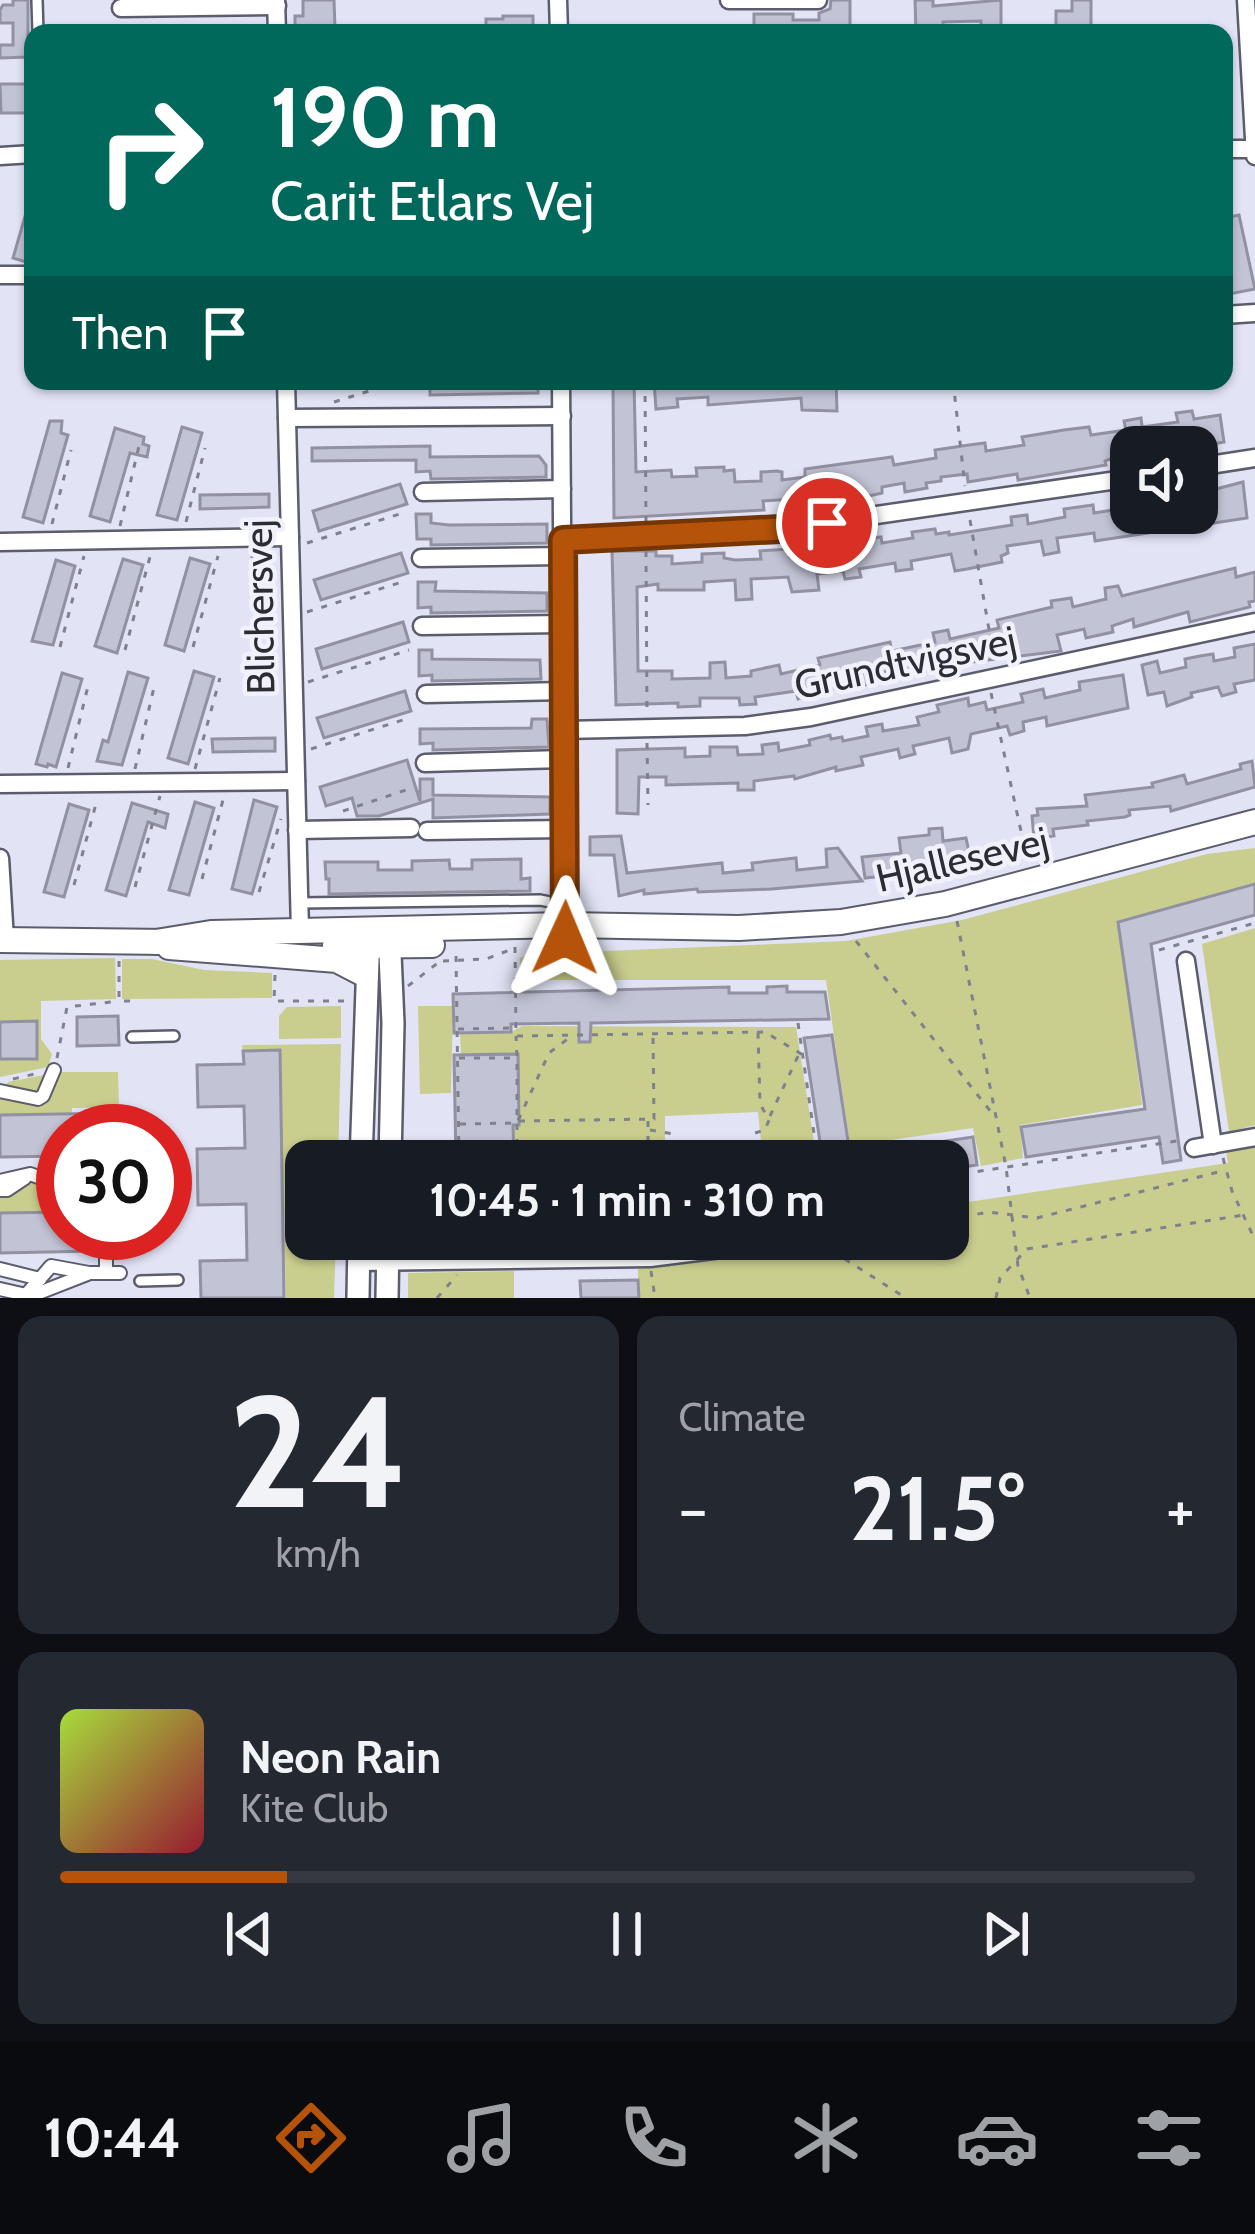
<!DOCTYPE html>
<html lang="en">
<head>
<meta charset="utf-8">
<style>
	:root { --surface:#171b24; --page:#242831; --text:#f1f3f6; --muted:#9ea1a6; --line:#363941; --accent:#b45309 }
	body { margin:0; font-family:Cabin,sans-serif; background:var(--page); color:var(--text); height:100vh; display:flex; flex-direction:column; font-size:45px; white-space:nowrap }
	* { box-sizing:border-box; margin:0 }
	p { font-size:39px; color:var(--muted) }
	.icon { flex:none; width:66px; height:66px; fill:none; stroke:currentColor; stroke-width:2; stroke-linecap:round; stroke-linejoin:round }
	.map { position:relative; height:1298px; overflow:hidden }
	.side { display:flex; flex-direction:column; gap:18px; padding:18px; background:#0d0f14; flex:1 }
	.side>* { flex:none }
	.banner { position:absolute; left:24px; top:24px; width:1209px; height:366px; border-radius:24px; box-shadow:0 3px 9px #0004; background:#00695c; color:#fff; overflow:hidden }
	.buttons { position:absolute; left:1110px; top:426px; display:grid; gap:24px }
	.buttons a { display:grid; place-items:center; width:108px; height:108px; border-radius:24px; background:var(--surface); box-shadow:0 3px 9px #0004; font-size:60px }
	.speed { position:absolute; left:36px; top:1104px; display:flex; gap:24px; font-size:60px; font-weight:700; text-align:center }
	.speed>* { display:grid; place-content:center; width:156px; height:156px; border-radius:50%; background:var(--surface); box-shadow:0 3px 9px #0004; line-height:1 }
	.speed .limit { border:18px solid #d22; background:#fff; color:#111 }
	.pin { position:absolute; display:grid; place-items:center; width:102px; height:102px; color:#fff; margin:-51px; border:6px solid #fff; border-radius:50%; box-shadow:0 3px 12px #0007 }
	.me { position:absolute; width:132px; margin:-66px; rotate:1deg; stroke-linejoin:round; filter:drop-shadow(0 0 9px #0008) }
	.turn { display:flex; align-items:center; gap:42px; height:252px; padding:0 48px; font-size:54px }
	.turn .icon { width:156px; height:156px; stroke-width:2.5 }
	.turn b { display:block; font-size:84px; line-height:102px }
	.then { display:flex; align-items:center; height:114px; padding:0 48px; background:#0003; gap:24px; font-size:45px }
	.big { font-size:90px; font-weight:700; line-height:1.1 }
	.side .card { flex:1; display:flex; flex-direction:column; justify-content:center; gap:18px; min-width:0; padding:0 42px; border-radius:24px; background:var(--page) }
	.side .dial { align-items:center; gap:0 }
	.dial b { font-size:156px; line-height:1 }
	.song { display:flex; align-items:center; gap:36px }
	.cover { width:144px; height:144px; border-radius:18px; background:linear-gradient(135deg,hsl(80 70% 55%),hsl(350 70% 35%)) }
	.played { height:12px; border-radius:6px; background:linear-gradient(90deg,var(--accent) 20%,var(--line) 20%) }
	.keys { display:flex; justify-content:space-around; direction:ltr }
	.heat { display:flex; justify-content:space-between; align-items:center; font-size:66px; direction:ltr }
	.side .tiles { flex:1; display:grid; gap:18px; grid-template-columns:1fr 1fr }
	.card:last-child { grid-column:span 2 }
	.trip { position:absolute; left:285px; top:1140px; width:684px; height:120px; border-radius:24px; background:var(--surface); box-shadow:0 3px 9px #0004; font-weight:700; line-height:120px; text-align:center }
	.menu { display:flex; height:192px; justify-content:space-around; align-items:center; background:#090b0e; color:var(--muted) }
	.menu .icon { width:84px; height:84px }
	.menu .active { color:var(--accent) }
	.menu b { font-size:54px; color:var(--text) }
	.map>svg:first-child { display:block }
</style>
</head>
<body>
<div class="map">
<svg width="1255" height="1298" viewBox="0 0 1255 1298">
	<rect width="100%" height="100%" fill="#e2e3f5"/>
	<g fill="#c9ce8e">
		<path d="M1255,848V887L1119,925L1142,1105L1020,1125L1023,1158L981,1166L973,1128L850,1146L826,980H521L520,958L531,954L846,941L962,920L1207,854Z"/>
		<path d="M1255,928V1125L1229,1132L1202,944Z"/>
		<path d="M115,958L116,999L41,1001V1039L52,1054L48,1067L0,1077V1059L37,1058L36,1021H0V960Z"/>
		<path d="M122,959H152L204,970L272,973V998L122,999Z"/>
		<path d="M341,1006V1038L279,1039V1016L287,1007Z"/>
		<path d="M418,1006H453L451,1093L420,1094Z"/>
		<path d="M522,1026L796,1027L817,1161H763L758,1112L665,1116V1161H514L462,1126L519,1124L461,1055L460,1033L511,1032Z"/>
		<path d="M341,1044L338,1161H306V1239H336L334,1298H286L280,1051H243L242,1045Z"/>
		<path d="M56,1072H118L119,1107L72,1108V1114L0,1115V1094L8,1082L49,1074L36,1101Z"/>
		<path d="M1255,1145V1298H638V1269L802,1246L806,1259L839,1252L836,1239H948V1205L1228,1163L1226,1151Z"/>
		<path d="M30,1177L63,1194V1212L0,1213V1195Z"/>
		<path d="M514,1271V1298H408V1273Z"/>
	</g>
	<g fill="#c2c3d5" stroke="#9191a2" stroke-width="3">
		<path d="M13,0H28V57L0,58V45H13V23H0V10L3,5H13Z"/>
		<path d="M303,0H334L335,28H328V33L295,30V16H303Z"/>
		<path d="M831,0H850V33H754V14H793V20H819V13L830,9Z"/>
		<path d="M915,0H933V6L1001,0V32H981V21L943,22V33H916Z"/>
		<path d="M1072,0H1091V29L1056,30V11H1072Z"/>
		<path d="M503,16H533V33H486V19H503Z"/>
		<path d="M0,84H32L33,113H1Z"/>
		<path d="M30,199H33V262H26L13,258Z"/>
		<path d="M1239,215L1255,289L1224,295V282L1231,280L1224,244V218Z"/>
		<path d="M430,381H538V393L430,395Z"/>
		<path d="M618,381H634L636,472L671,470L672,477L697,476L696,468L724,467V471L734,470L735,482L761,481V472L777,471L782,472V480L805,477V469L892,457L894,465L936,458L935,450L969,445L985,443L986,451L1024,445L1022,437L1064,430L1089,427L1091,435L1126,430L1124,421L1141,418L1142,427L1178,422L1176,413L1192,411L1194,419L1220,415L1224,442L1208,445L1207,436L1182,440L1183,447H1131L1130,452L1105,461L1106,465L1018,480L1017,474L968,482L967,474L941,477V481L926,483L927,488L905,492L904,483L882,487V493L852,500L851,491L820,496V499L809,501L810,505L794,507L793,499L763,501L764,510L614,518L613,382Z"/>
		<path d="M654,381H836L837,411L802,410L801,398L708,405V397L677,399L678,407L656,409Z"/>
		<path d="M50,421H62L61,433L68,435L43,523L23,517Z"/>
		<path d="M182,427L202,433L177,520L157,515Z"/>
		<path d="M115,428L144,437L143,444L149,446L147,457L130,453L110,522L90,516Z"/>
		<path d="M430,446V457L539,456L546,465V477L431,479L430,471L416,472V460L312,461V448Z"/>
		<path d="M1243,482L1247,518L1095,541L1094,533L1057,538L1059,552L1044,555L1041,541L1007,546L1008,553L1001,556L1002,562L967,569L955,571L951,554L911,561L912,569L896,571L895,563L859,569L861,577L845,579L843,571L817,574L819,590L792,592L788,577L751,579L752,599L736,600L735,580L704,582V590H658V584L637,587L638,671H672V679L710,678V663L725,662L726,678L751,676V671L779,665L781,674L820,665L818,658L890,642L892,651L935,642L933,633L948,630L950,639L999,628L997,620L1052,607L1051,601L1071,598L1073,607L1106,599L1105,588L1118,586L1122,596L1235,568L1236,577L1255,572V601L1249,602L1250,607L1190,622L1188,612L1134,627L1133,619L1112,626L1113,632L1086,638L1084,629L1057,635L1061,651L972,662L970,654L939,661L940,665L926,668L925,672L911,675L910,667L881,673L882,678L869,681L870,684L847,689V685L798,699L796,691L755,697L756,704L740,705L739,698H700V706L678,707V703L616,705L612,551H656V556H672V564L702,562V554L724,553V558L735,560L761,559L760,551L789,549L790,557L814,555L813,547H841L842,552L867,548L865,539L881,537L882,543L913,538L912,532L935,529L936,534L949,532V535L1012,525L1011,517L1027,515L1028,524L1065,517L1064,509L1093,505L1094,513L1119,509L1117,501L1131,499V513H1197V494Z"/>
		<path d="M400,484L407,504L319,531L313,511Z"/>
		<path d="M269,494V507L200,509V495Z"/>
		<path d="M416,514H431V523L449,525L547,524V543L431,545V539H417Z"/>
		<path d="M266,553L267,612H254L252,554Z"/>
		<path d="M401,553L408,573L321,600L314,580Z"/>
		<path d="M190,558L210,564L184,651L165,645Z"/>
		<path d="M123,559L143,565L117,653L95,646Z"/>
		<path d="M56,560L75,566L53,645L32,641Z"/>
		<path d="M418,582H436L435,591L547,593V611L431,613V607L418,608Z"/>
		<path d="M403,622L409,642L322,669L316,649Z"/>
		<path d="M1255,644V680L1234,684L1236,692L1222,696L1218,687L1191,693L1192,697L1167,706L1164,692L1148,695L1142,665L1157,661L1160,673L1186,667L1185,659L1200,656L1213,654L1214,661L1235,657L1234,648Z"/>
		<path d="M419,650H432V659L540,660L541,679L432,681V675L419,676Z"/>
		<path d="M194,671L214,677L188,764L168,758Z"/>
		<path d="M128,672L148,678L122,765L97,761L103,740L108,742Z"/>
		<path d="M62,673L82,679L56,767L48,764L47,767L36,764Z"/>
		<path d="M1123,675L1128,708L1047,726L1046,717L1023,722L1024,731L1010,735L1007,726L971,734L968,749L952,753L949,738L913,746L915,754L900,758L898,749L861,757L863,765L836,771V767L795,779L794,776L754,781V790H738V783L666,785V777H639L638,814L617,813V750L685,748V757L710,756V747H737L738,755L763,754L762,745L778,743L779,751L810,745L809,740L830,735L831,739L842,737L843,741L868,736L866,727L882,724L883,731L919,725L917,717L939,712L937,705L968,698L969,706L985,702L987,710L1023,702L1021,694L1043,689L1045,698L1080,690L1079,682Z"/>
		<path d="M405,691L411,711L324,738L317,718Z"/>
		<path d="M532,719H547L549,747L433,750V743L420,744V729L531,728Z"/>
		<path d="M275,738V751L213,752L212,739Z"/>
		<path d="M407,760L420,801V779H433V795L550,797V814L433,818V799L379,816H357L352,798L326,806L320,787Z"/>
		<path d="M1252,761L1255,787L1171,811L1170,806L1129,810L1130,815L1125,817L1087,821L1088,825L1053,829L1054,836L1034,838L1032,816L1038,815L1037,809L1087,806L1085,795L1153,787L1152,783L1184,775L1187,784L1241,769L1240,764Z"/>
		<path d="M254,800L277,807L252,894L232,889Z"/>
		<path d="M195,802L214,808L189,895L169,890Z"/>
		<path d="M132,803L168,814L165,828L148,822L126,896L106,890Z"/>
		<path d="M69,804L89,810L64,897L44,892Z"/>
		<path d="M942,828L943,841L966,838L970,857L902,870L903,874L865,878L862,857L901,853L899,838L929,835V829Z"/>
		<path d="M621,836L627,873L722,863L723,873L753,870L752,863L796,858L797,870L827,867L826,849L838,848L862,881L772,889L698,892L697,889L644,894V890L619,896L614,855H590V837Z"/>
		<path d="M521,859V879L530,878V891L329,894V879H326L325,862H378V870H412V861L449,860L450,869H472V860Z"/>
		<path d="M1255,884V915L1151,944L1181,1160L1163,1163L1159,1137L1026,1157L1021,1127L1145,1109L1118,922Z"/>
		<path d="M787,986V992H825L829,1019L591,1023L590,1042H579V1023L511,1024V1032L454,1033L453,994L729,987V993H767V987Z"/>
		<path d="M118,1016L119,1045L77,1046V1017Z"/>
		<path d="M37,1021V1059H0V1022Z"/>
		<path d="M832,1035L851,1161H823L804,1038Z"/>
		<path d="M280,1050L284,1298H201L200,1261L247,1260L246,1204L198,1205L197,1149L245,1148L244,1106L198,1107L197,1065L244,1064L243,1051Z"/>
		<path d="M518,1054L519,1125H513L514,1161H456L454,1055Z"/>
		<path d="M118,1113V1131H63V1156L0,1157V1115Z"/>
		<path d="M973,1137L977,1165L948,1169V1161H860L859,1154Z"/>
		<path d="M63,1212V1233H120V1251L105,1241L95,1251L0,1253V1213Z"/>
		<path d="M638,1280L639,1298H581L580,1281Z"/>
	</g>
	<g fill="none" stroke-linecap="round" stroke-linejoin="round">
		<g stroke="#5c5d6c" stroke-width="14">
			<g id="service">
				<path d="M37,0L38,33"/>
				<path d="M299,903L540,900L566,905"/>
				<path d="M132,1037L174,1036"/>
				<path d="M140,1281L178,1280"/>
			</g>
		</g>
		<g stroke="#5c5d6c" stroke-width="16">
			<g id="pedestrian">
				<path d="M0,1091L38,1099L43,1096L54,1070"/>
				<path d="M0,1181L30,1174L52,1182L63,1177"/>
				<path d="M0,1190H7L25,1178"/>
				<path d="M0,1269L40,1279"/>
				<path d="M106,1273V1251"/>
				<path d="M0,1289L31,1296L90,1273H120"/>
				<path d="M25,1296L51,1266L89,1273"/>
			</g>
		</g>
		<g stroke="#5c5d6c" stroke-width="21">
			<g id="minor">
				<path d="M276,0L277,33"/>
				<path d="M558,0L559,33"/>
				<path d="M729,0H818"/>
				<path d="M1246,0L1255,156"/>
				<path d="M121,8L277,6"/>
				<path d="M1224,149H1255"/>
				<path d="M0,156L33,154"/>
				<path d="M0,275H33"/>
				<path d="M1224,315L1255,313"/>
				<path d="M286,381L300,931"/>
				<path d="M561,381L565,938"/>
				<path d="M287,418L562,416"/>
				<path d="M1197,467L1255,458"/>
				<path d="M423,492L562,489"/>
				<path d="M563,540L780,529L1131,478"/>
				<path d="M0,542L290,537"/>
				<path d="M421,558L563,556"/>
				<path d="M422,626L563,624"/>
				<path d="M426,694L564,691"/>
				<path d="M564,730L745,726L811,717L1255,622"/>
				<path d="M425,763L564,759"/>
				<path d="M0,784L296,781"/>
				<path d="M297,830L411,828"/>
				<path d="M427,831L565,829"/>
				<path d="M0,858L5,940"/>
				<path d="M1186,961L1213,1145"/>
				<path d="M1194,1148L1255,1137"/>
				<path d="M816,1239L821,1240"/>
				<path d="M358,1262L650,1258L801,1239"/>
			</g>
		</g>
		<g stroke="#5c5d6c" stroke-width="26">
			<g id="tertiary">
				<path d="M389,931L393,1023L390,1161"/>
				<path d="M361,1161L369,931"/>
				<path d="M358,1298L359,1239"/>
				<path d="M387,1298L388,1239"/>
			</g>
		</g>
		<g stroke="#5c5d6c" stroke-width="28">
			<g id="secondary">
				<path d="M0,940L169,942"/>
				<path d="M156,942L211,933L565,925L739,928L841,922L945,904L1255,822"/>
				<path d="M335,946L432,945"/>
				<path d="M169,947L337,960L366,975"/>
			</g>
		</g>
		<g stroke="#80818d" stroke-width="3" stroke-dasharray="6 9" stroke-linecap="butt">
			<path d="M645,381L646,523"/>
			<path d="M953,381L965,486"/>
			<path d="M175,385L176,381"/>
			<path d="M334,402L401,381"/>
			<path d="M970,520L995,664"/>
			<path d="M186,522L205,448"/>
			<path d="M52,524L71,450"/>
			<path d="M120,526L139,446"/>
			<path d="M307,543L403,513"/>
			<path d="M646,551L647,715"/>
			<path d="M307,612L402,582"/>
			<path d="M60,647L84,556"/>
			<path d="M193,647L218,556"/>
			<path d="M125,650L151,553"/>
			<path d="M308,682L409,650"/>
			<path d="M991,693L1027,859"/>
			<path d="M647,743L648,805"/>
			<path d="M311,749L406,719"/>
			<path d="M68,768L89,682"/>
			<path d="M135,769L155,683"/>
			<path d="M195,769L220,678"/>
			<path d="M343,811L409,789"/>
			<path d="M202,879L223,800"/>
			<path d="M74,885L97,800"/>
			<path d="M135,887L160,796"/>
			<path d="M259,892L281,819"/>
			<path d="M957,921L1006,1167L1018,1266L1030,1298"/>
			<path d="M856,941L995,1117"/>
			<path d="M515,947L516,1036L765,1032L803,1055"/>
			<path d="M1159,950L1255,923"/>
			<path d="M456,956L459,1161"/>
			<path d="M119,961V1001H131"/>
			<path d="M443,961L486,959L515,948"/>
			<path d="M275,975L274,1001H347"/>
			<path d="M408,986L439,962"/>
			<path d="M798,1023L818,1161"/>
			<path d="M458,1029L514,1028"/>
			<path d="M57,1058L67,1007L119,1001"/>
			<path d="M459,1058H517L516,1036"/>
			<path d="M13,1079L39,1073"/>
			<path d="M770,1116L799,1054"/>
			<path d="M519,1121L654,1119L653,1034"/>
			<path d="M648,1121V1161"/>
			<path d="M460,1124L517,1123L549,1053L569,1038"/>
			<path d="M650,1130L673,1134"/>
			<path d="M755,1133L765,1130L769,1120L760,1104L758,1032"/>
			<path d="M459,1148L517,1147V1058"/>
			<path d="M1223,1158L1232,1191L1255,1240"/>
			<path d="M948,1176L1183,1140"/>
			<path d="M948,1220L988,1212L1037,1218L1226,1170"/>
			<path d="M832,1251L906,1298"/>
			<path d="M840,1256L867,1239"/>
			<path d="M651,1271L655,1298"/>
			<path d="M437,1298L457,1275"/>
			<path d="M996,1298L1000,1278L1027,1249L1244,1215"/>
		</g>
		<use href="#service" stroke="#fff" stroke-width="9"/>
		<use href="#pedestrian" stroke="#fff" stroke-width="12"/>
		<use href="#minor" stroke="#fff" stroke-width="16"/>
		<use href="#tertiary" stroke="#fff" stroke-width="21"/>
		<use href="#secondary" stroke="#fff" stroke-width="24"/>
	</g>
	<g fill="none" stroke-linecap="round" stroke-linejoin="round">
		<g stroke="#753606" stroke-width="30">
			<path id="route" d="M565,938L563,540L780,529L827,523"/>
		</g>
		<use href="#route" stroke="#b45309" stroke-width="21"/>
	</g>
	<g text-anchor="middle" stroke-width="9" stroke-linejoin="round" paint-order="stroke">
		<g font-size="39" fill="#2c2c33" stroke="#f1f1fc">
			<text transform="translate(259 607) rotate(-91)" y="14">Blichersvej</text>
			<text transform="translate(905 662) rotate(-12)" y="14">Grundtvigsvej</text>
			<text transform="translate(962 859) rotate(-13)" y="14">Hjallesevej</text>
		</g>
	</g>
</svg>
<div class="buttons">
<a><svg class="icon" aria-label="sound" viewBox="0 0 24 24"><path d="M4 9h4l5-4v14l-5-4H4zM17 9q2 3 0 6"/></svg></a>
</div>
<div class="speed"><div class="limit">30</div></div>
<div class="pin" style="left:827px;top:523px;background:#d93025"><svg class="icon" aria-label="arrive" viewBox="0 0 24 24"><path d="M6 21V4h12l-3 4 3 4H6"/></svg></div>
<svg class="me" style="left:565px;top:938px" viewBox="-20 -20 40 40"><path d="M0-17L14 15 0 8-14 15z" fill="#b45309" stroke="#fff" stroke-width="4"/></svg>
<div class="trip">10:45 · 1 min · 310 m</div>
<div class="banner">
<div class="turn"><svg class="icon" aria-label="right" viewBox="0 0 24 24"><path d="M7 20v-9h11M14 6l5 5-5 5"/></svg><div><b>190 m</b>Carit Etlars Vej</div></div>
<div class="then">Then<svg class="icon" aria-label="arrive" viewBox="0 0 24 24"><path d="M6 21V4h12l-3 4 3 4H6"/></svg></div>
</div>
</div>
<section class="side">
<div class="tiles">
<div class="card dial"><b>24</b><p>km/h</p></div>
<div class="card"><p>Climate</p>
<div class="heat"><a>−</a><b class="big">21.5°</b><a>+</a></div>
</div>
<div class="card">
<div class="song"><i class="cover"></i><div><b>Neon Rain</b><p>Kite Club</p></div></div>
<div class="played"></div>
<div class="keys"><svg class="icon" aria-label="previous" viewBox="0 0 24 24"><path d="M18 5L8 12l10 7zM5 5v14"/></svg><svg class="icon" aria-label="pause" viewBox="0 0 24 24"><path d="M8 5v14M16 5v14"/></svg><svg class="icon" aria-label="next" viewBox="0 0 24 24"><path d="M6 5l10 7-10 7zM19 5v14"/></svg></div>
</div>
</div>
</section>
<nav class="menu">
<b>10:44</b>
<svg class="icon active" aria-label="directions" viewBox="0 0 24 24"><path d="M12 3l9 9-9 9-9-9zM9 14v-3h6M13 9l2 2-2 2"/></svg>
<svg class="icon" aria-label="music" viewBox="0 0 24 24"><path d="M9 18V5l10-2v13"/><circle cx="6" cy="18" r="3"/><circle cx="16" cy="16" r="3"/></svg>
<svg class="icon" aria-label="phone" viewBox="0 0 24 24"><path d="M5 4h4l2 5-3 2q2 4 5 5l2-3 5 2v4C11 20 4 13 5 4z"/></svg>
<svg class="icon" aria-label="climate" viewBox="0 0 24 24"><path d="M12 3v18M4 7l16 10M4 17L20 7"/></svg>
<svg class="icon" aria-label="car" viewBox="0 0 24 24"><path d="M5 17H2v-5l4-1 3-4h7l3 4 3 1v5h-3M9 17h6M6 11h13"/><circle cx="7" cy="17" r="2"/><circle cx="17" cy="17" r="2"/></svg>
<svg class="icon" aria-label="filters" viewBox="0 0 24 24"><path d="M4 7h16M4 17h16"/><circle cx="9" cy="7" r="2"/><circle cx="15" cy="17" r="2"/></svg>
</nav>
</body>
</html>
